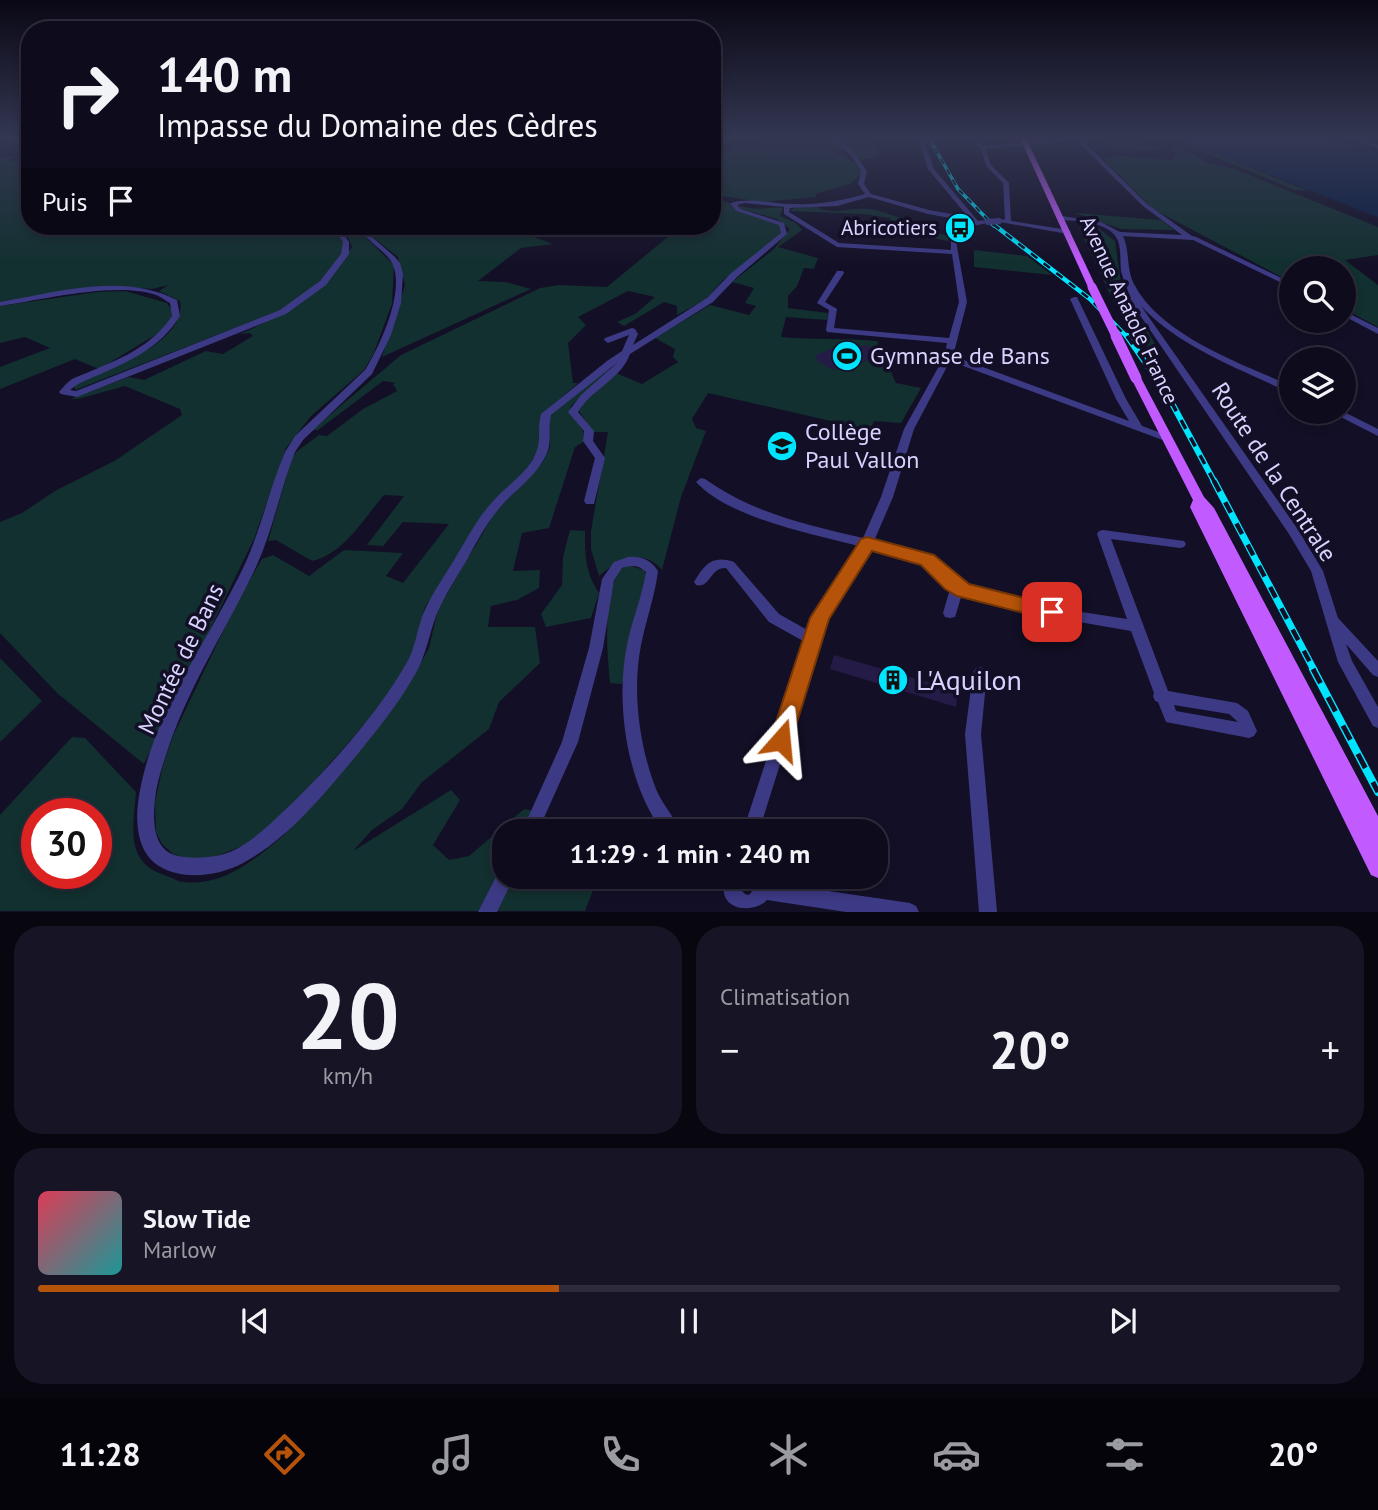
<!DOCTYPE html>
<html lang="fr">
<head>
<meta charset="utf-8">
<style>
	:root { --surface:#0e0b1c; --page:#171425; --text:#f1f3f6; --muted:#9b9ba3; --line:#2e2b3b; --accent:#b45309 }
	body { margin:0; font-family:"PT Sans",sans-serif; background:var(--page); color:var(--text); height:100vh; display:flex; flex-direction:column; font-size:26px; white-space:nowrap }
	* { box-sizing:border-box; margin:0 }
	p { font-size:23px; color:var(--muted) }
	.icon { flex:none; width:38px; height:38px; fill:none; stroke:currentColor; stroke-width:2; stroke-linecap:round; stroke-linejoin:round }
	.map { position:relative; height:912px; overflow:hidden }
	.panel { display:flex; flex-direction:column; gap:14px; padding:14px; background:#08060f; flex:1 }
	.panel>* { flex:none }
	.top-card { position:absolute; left:21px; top:21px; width:700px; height:214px; border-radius:28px; box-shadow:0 4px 10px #0003,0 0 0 2px var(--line); background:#0e0b1c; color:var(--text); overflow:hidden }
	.fabs { position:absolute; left:1279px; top:256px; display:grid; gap:14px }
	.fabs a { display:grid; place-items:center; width:77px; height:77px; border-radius:50%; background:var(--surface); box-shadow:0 4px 10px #0003,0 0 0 2px var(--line); font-size:35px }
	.speed { position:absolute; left:21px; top:798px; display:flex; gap:14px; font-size:35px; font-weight:700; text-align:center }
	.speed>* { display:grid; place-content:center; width:91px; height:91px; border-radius:50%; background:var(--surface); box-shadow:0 4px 10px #0003,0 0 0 2px var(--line); line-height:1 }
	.speed .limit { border:10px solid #d22; background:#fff; color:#111 }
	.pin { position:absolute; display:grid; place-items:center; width:60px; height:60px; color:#fff; margin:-30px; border-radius:14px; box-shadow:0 4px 10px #0006 }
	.me { position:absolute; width:77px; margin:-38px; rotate:18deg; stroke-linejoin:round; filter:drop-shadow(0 0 5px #0008) }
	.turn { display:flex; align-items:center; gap:24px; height:147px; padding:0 21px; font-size:32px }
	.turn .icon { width:91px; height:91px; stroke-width:2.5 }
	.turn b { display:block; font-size:49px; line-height:60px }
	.then { display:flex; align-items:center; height:66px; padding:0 21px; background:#0003; gap:14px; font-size:26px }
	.big { font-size:52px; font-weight:600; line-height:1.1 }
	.panel .card { flex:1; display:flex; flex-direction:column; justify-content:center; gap:10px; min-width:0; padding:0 24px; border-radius:28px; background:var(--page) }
	.panel .dial { align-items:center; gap:0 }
	.dial b { font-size:91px; line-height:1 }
	.song { display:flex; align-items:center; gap:21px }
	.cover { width:84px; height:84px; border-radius:10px; background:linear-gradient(135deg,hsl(350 70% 55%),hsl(180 70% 35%)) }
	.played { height:7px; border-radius:4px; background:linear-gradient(90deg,var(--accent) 40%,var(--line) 40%) }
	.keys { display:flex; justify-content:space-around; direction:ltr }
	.heat { display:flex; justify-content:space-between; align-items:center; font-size:38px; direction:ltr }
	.panel .tiles { flex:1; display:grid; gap:14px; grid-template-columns:1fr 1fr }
	.card:last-child { grid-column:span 2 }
	.trip { position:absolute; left:492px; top:819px; width:396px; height:70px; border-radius:28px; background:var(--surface); box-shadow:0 4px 10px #0003,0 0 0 2px var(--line); font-weight:600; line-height:70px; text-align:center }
	.menu { display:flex; height:112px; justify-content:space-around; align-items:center; background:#06040b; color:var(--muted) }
	.menu .icon { width:49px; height:49px }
	.menu .active { color:var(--accent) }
	.menu b { font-size:32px; color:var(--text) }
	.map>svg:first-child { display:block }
</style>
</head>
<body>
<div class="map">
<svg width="1378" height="912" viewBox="0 0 1378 912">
	<rect width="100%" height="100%" fill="#130f26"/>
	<g fill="#12302f" fill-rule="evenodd">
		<path d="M762,138H831L847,150L834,152L854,162L862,173L850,184L815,194L817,197L761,202L716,195V199L730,203V206L779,224L782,235L723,280L705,300L677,315V306L664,302L624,326L617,322L635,314L655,297L628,291L578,317L586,325L568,343L573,383H578L541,415V444L527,469L487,509L460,557L425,607L415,644L396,689L285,814L250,843L214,857L189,859L173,854L162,844L156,832L155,802L163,765L173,736L237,602L262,559L273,555L309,576L344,550L403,553L386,576L403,583L449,524L403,522L383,546L367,545L404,496L384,495C364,518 344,554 312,561L276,540L268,541L291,460L296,452L319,435L327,436L363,409L397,391L393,384L396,383L383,381L318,430H312L401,355L540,288L559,285L607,287L669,236L662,231L616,226H712V160L735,147L756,145Z"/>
		<path d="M836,138H875L879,156L861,160Z"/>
		<path d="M1089,138H1138L1162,149L1117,152Z"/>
		<path d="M1170,138H1176L1309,191L1294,190Z"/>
		<path d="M1168,148H1180L1206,162L1232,168L1378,227V255L1345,260L1378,285V327L1344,309V268H1292L1291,282L1153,209L1103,159L1119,156L1173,160V155L1178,154Z"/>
		<path d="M13,156L8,161L30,160V226H346L336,232L344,242L341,257L319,282L286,308L75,390L74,385C106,370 188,343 180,301L159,291L168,285L152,289L125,287L0,303V157Z"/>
		<path d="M741,206C762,212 765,206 783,208L780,216L796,223L802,230L778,247L818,258L814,269L804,268L797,286L788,296V308L828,313L827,320L786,317L781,337C814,340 844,338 877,341L896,383L921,388L901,423L874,421L870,430L708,393L692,419L696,428L706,431L681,497L662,570C642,547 619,559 599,576L591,549V531L608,432H592L578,409L616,373L642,384L678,362L673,357L675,349L655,338L710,305L749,315L756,306L745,303L754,288L732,282L774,249L790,229L777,219L738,208Z"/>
		<path d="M815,206C833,217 852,206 870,209C898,215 924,228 950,237L948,241L898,231L890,218L863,214L789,211L794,208Z"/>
		<path d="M1075,213L1161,220L1174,230L1121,229Z"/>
		<path d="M359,226H504L553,244L521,248L478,281L505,282L531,289L382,357L405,285L398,257Z"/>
		<path d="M1085,226L1098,228L1115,241L1121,283L1160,353L1151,352L1114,303L1079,228Z"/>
		<path d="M345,230L361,233L394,265L392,304L373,355L364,370L311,416L286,448L254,539L144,764L57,693L0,633V522L22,513L55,491L116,460L182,415L180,409L125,386L78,399H71L129,377L144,380L206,351L223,354L253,336L250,333L240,334C286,314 324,291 352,247Z"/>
		<path d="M974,250L1027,256L1052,275L974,267Z"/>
		<path d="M125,291L167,303L173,312L167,328L99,369L75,359L0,389V367L50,348L25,337L0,343V306L97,292Z"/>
		<path d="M607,368L610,369L571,406L570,413L582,427L585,441L575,447L549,528L522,533L513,571L540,570L539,588L517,600L491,606L488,627H535L540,663L499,702L489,729L422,782L402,809L372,830L353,851L451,790L460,800L433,845L449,860L469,856L524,809L534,811L522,831H504V877H598L585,911H0V815L72,737L85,738L136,792C135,811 129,839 139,856C145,867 154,871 164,875C171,877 178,882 184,882C223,887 257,858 284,835L409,685L429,648L438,609L494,514L543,462L550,447V416ZM37,814H96V873H37Z"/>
		<path d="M570,530L585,531C585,555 585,572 599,593L591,618L546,627L541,614L562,585L563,557Z"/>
		<path d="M628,565L644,570L647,578L622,684L610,683C607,646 603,606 618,571Z"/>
		<path d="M0,658L42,701L0,742Z"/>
	</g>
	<path fill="#0a1f44" d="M1176,138H1328L1378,153V217Z"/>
	<g fill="#241b47">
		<path d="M849,342L860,347L866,345L876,349L881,360L872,364L870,359L863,362L853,360L833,370L817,361L816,355Z"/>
		<path d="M834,655L958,691L956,707L830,669Z"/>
	</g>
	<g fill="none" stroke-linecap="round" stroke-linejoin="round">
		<g fill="#3d3a85" fill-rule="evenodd">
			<path d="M831,138C847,140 858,158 867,171L864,184L871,194L929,210L968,217L928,169L918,138H923L934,169L978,221L988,220L991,222L973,226L956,241L967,302L953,356L1129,421L1116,399L1070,299L1074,297H1077L1126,399L1142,426L1172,437L1173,439L1168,442L950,361L914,429L893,497L874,541L933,557L962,584L984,592L1049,607L1127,619L1097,534L1099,531L1103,530L1184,541L1186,544L1184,547L1180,548L1111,539L1168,691L1237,703L1248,711L1257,731L1254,736L1249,738L1166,722L1158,702L1155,701L1153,696L1154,693L1131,631L1027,613L962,594L955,617L950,618L945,617L943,613L950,589L924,564L870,548L826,619L759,831H743L805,642L769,622L726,568C710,567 710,589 696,585L694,582C705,564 712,555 734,562L779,614L809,631L815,614L859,546C812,534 729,518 696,482L701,478L705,479C753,513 807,525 863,538L881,497L904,429L944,357L947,343L827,332L826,330L829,310L817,303L837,271H843L844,273L825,302L837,309L834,328L949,338L959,302L952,254L837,247L784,214V207L744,203L737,205L741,209L784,223L787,234L736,278L713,302L630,354C621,379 592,389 578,412L594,431L593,441L605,458L594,504H586L584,501L595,458L583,441L584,431L568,412L581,395L618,362L551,415C548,428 552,441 547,453C538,474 519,487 504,503C489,519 478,539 468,558C457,577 444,596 436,616C429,635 426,655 416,673C398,705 374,734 351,762C320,799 286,840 243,863C219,876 183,881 159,866C136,852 135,819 139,796C152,714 209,640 244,566C261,530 269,489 285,452L295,436L365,370C380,346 406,290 392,263C389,257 382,251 377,247C365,236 361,231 345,231L343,233L349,242V254L326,285L286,314L77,397L61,394L59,392L66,384L72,379C109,363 149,351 172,316L170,303C166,301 161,297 156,295C117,281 41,300 0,306V302C57,292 123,272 177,300L180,316C162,345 135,359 105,372C93,378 80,381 70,390L76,391L280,310L320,281L341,254L343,242L337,233L341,228H362L395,257L400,263L403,274L401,303L391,335L372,374L303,440L295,452C280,490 273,530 256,567C228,626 192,681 170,743C164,761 157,780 155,799C153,819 152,851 178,856C194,859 215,858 230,852C251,843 269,825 285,810C327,770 377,715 406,664C415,649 417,630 423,614C432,593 446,574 457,555C469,535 480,514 496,498C509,484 527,473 535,455C542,442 537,428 541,414L607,361L622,351L629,335L608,343L604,340L605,338L632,328L635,329L638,334L633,345L707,298L730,274L781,233L779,225L737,211L730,204L731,203C752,197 771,204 793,204C818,205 841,201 865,194L858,184L861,171L850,154ZM869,197L928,214L972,222L969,223L951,240V250L839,243L789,212L790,208L837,206ZM1174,705L1229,714L1238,722L1176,711Z"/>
			<path d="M970,138H975L983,146L1080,138L1147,204L1192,236L1196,237L1292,283V288L1193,240L1123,236C1130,251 1126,269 1134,284C1160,335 1241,364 1292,386V393C1278,388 1265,381 1251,375C1212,357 1171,338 1141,306L1297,528L1323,571L1338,618L1378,661V677L1373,675L1346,644L1352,661L1378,707V728L1373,726L1338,662L1311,571L1289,534L1131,302C1129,291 1124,282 1121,271C1120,262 1121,253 1119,244C1114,222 1080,221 1062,220L1059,218L1062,216L1101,222L1120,232L1182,235L1143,206L1076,140L985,149L991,165L1009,183L1011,221L1068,230L1071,232L1068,234L1000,222V220L1005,219L1003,183L986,166L982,152Z"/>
			<path d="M1353,138H1360L1378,145V149Z"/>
			<path d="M1344,311L1378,328V334L1344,316Z"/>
			<path d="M1329,411H1342L1378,429V436Z"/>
			<path d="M628,557C641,556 651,560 658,571C655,596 646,620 641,645C632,691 639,745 656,789C662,804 674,816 680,831H662C627,783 615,703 627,645C632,620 642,597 646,572C638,565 632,565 622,568L614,580L603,648L578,742L538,831H522L562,742L589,648L602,579L614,562Z"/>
			<path d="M980,667L985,669L987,673L981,734L997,912H979L965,734L973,673L975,669Z"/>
			<path d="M504,869V877H514L497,912H478L499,871Z"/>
			<path d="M727,877H745L741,890L745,894L749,895L753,890L747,877H765L767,882L910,903L916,906L919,912H846L767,900C757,912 727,912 724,893C723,889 726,882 727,877Z"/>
		</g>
		<g fill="#c25bff" fill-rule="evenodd">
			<path d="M1020,138H1026L1096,287L1095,289L1088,287Z"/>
			<path d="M1136,375L1141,378L1204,497L1214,508L1378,816V878L1371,875L1190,507L1193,500L1131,378Z"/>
		</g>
		<g stroke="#00e5ff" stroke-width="3.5">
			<path id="rail-far4" d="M929,138L958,189L994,226"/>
		</g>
		<g stroke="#00e5ff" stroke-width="4.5">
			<path id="rail-far3" d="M993,224L1090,299L1128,338"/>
		</g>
		<g stroke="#00e5ff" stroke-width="6">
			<path id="rail-far2" d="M1127,336L1167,394L1215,483"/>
		</g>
		<g stroke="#00e5ff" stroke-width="7">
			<path id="rail-far1" d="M1214,481L1314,670"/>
		</g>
		<g stroke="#00e5ff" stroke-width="8">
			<path id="rail" d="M1313,669L1378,792"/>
		</g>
		<use href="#rail-far4" stroke="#130f26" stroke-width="2" stroke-dasharray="6" stroke-linecap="butt"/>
		<use href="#rail-far3" stroke="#130f26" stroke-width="2.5" stroke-dasharray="8" stroke-linecap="butt"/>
		<use href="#rail-far2" stroke="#130f26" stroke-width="3.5" stroke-dasharray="10" stroke-linecap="butt"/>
		<use href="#rail-far1" stroke="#130f26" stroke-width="4.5" stroke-dasharray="12" stroke-linecap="butt"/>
		<use href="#rail" stroke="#130f26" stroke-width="5" stroke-dasharray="16" stroke-linecap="butt"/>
		<path stroke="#3d3a85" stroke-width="6" d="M988,222L999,221"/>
		<path stroke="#c25bff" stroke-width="9" d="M1092,287L1117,338"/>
		<path stroke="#c25bff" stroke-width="11" d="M1116,336L1136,378"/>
	</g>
	<linearGradient id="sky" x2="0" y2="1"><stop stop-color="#0a0815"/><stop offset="0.52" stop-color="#333752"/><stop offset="1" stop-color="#333752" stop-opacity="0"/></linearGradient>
	<rect width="1378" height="265" fill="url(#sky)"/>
	<path fill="#b45309" stroke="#753606" stroke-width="2" d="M867,537L934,555L969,584L1052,605L1059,607L1062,612L1059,618L1052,620L957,596L945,589L921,565L872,551L829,619L789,748L781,751L773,748L770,740L810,618L861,539Z"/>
	<defs>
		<g id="bus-disc" transform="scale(1.575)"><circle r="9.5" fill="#00e5ff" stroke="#130f26"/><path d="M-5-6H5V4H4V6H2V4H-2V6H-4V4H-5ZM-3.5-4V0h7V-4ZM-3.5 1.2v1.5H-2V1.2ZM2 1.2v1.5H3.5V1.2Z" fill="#111"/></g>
		<g id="stadium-disc" transform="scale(1.575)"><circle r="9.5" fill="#00e5ff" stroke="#130f26"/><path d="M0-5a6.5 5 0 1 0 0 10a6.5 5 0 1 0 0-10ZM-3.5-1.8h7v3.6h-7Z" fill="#111"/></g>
		<g id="school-disc" transform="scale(1.575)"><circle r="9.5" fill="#00e5ff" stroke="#130f26"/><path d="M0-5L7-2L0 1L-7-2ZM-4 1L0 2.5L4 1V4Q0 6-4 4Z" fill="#111"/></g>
		<g id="building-disc" transform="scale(1.575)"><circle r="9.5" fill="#00e5ff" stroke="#130f26"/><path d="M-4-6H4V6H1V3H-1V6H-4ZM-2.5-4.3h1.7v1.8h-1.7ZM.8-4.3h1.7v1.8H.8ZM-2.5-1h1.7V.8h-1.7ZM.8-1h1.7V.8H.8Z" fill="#111"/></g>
	</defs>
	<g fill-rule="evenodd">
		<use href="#bus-disc" x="960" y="228"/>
		<use href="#stadium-disc" x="847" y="356"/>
		<use href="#school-disc" x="782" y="446"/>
		<use href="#building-disc" x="893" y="680"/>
	</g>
	<g text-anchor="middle" stroke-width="7" stroke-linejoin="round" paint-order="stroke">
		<g font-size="21" fill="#d9d4ff" stroke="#130f26" text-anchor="end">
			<text x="937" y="235">Abricotiers</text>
		</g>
		<g font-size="21" fill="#d9d4ff" stroke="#130f26">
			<text transform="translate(1129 310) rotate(65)" y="7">Avenue Anatole France</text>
		</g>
		<g font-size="24" fill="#d9d4ff" stroke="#130f26" text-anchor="start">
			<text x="870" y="364">Gymnase de Bans</text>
			<text x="805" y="440">Collège<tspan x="805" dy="28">Paul Vallon</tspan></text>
		</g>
		<g font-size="24" fill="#d9d4ff" stroke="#130f26">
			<text transform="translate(1274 472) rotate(57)" y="8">Route de la Centrale</text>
			<text transform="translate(181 659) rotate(-64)" y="8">Montée de Bans</text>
		</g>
		<g font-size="28" fill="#d9d4ff" stroke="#130f26" text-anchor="start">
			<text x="916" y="690">L'Aquilon</text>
		</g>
	</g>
</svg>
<div class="fabs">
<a><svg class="icon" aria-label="search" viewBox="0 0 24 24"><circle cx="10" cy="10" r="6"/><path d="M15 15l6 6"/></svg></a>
<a><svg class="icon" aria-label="layers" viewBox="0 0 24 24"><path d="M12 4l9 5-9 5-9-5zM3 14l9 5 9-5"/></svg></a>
</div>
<div class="speed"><div class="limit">30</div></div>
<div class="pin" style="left:1052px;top:612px;background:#d93025"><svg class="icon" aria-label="arrive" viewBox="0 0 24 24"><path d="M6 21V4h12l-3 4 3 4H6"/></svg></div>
<svg class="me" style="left:781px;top:740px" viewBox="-20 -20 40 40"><path d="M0-17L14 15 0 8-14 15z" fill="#b45309" stroke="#fff" stroke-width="4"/></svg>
<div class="trip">11:29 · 1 min · 240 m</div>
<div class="top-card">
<div class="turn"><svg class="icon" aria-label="right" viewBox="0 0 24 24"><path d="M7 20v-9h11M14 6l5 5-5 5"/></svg><div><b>140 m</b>Impasse du Domaine des Cèdres</div></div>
<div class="then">Puis<svg class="icon" aria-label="arrive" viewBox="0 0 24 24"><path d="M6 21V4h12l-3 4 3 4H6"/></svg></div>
</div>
</div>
<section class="panel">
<div class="tiles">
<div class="card dial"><b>20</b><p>km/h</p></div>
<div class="card"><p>Climatisation</p>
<div class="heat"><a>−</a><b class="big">20°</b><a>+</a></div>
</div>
<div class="card">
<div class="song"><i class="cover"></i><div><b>Slow Tide</b><p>Marlow</p></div></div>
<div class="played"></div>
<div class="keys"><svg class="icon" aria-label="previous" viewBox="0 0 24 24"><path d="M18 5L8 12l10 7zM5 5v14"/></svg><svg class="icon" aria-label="pause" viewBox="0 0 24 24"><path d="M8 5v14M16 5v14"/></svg><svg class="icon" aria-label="next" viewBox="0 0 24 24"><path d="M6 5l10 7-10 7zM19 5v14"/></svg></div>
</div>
</div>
</section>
<nav class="menu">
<b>11:28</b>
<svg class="icon active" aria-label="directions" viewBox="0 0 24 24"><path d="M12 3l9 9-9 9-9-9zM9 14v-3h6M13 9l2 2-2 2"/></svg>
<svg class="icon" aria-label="music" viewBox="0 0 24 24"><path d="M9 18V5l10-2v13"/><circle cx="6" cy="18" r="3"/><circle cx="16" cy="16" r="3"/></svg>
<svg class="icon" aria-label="phone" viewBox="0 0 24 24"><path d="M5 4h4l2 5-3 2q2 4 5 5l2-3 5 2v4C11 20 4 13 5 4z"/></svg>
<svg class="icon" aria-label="climate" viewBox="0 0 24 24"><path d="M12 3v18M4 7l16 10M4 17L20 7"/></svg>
<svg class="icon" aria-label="car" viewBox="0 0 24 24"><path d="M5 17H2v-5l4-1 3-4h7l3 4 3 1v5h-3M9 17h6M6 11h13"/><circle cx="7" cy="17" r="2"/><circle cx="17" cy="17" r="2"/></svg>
<svg class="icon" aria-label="filters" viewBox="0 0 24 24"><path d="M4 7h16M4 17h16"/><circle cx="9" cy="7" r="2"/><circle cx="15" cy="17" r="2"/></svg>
<b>20°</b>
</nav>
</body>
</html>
